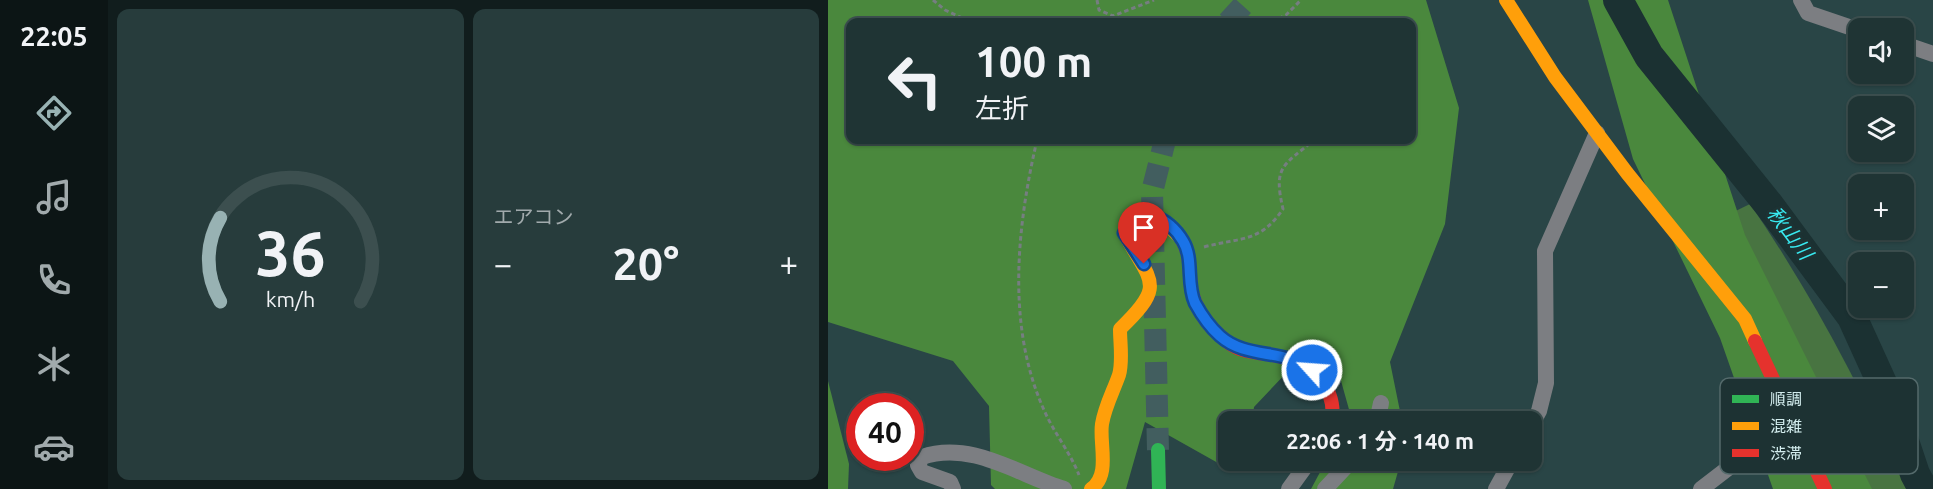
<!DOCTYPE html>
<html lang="ja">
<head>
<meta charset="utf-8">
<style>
	:root { --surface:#1f3434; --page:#273c3c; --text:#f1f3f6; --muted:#a1aaac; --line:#3c4f4f; --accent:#98b2b3 }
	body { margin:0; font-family:Ubuntu,"Noto Sans JP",sans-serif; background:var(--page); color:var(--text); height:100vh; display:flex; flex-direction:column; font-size:22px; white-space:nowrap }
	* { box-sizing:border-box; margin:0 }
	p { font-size:20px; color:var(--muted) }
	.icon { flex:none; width:33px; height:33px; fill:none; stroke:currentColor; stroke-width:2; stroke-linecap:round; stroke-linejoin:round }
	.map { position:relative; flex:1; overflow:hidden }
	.details { display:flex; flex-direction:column; gap:9px; padding:9px; background:#111d1d; width:720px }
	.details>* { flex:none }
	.guide { position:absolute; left:18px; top:18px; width:570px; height:126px; border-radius:12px; box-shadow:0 2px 4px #0004,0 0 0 2px var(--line); background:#1f3434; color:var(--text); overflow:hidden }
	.fabs { position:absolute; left:1020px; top:18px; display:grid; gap:12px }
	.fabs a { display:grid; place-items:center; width:66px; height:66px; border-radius:12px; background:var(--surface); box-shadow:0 2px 4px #0004,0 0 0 2px var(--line); font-size:30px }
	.speed { position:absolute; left:18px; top:393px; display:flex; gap:12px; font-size:30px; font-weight:700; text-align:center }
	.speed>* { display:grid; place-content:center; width:78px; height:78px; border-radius:50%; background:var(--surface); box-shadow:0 2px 4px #0004,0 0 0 2px var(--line); line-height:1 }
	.speed .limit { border:9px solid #d22; background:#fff; color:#111 }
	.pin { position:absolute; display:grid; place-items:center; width:51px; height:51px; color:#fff; margin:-62px -26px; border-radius:50% 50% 50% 0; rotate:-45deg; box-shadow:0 0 6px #0007 }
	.pin .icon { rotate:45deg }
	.me { position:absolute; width:66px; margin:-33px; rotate:296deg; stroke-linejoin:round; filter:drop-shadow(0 0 4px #0008) }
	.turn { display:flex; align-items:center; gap:21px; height:126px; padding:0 30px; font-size:27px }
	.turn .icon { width:78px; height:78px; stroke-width:2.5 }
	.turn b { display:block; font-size:42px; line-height:51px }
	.big { font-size:45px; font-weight:700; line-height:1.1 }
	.details .card { flex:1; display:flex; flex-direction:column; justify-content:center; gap:9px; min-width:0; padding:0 21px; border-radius:12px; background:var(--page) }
	.details .dial { align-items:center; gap:0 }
	.dial svg { height:156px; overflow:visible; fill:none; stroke:var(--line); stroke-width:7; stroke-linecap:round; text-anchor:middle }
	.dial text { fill:var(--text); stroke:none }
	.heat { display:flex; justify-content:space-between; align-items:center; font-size:33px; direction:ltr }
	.details .tiles { flex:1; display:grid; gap:9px; grid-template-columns:repeat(2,1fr) }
	.trip { position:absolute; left:390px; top:411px; width:324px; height:60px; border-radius:12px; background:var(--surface); box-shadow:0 2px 4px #0004,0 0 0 2px var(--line); font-weight:700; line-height:60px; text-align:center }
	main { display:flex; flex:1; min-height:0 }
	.tabs { display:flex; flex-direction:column; width:108px; justify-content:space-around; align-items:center; background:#0c1515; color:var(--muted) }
	.tabs .icon { width:42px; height:42px }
	.tabs .active { color:var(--accent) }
	.tabs b { font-size:27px; color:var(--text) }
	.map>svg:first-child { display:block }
</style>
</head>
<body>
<main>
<nav class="tabs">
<b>22:05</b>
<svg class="icon active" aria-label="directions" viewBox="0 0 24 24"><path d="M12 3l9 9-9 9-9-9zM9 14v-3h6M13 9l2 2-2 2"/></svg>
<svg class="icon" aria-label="music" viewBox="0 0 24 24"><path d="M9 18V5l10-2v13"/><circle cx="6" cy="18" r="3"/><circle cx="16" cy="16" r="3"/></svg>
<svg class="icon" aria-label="phone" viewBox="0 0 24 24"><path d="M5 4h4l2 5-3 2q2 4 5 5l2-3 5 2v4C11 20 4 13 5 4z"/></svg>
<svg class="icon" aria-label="climate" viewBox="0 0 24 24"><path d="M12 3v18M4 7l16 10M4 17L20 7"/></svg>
<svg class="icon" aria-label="car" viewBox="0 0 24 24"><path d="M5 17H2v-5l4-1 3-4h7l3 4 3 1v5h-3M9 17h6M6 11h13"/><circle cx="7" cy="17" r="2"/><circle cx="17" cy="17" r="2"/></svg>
</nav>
<section class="details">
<div class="tiles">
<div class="card dial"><svg viewBox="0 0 100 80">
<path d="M14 69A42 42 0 1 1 86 69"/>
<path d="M14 69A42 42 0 0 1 14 26" stroke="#98b2b3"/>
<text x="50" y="56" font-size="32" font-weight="700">36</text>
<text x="50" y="72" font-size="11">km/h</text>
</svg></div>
<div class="card"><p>エアコン</p>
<div class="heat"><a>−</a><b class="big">20°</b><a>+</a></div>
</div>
</div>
</section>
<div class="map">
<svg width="1105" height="489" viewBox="0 0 1105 489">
	<rect width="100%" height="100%" fill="#294546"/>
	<path fill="#487441" d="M922,204C984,294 1034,390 1079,489H1008L883,223Z"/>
	<g fill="#4a883d" fill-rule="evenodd">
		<path d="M0,0H598L631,108L617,224L562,362L574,421H518L522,413L508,363L480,350L426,407L424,421L400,422V460L416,461V463H390L317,422L298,489H167L163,485L161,406L125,361L0,322ZM22,22H584V140H22Z"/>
		<path d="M760,0H840L917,235L1044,489H945L892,338L805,159Z"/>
		<path d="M0,381L21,464L20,489H0Z"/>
		<path d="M498,461H573L565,489H483Z"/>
	</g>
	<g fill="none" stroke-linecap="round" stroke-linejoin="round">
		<path stroke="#1b3132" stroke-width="30" d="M790,0L821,56L941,205L1024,317L1064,405L1087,474L1095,489"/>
		<g stroke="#425e5f" stroke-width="22" stroke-dasharray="22 11" stroke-linecap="butt">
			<path d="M400,22L420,0"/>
			<path d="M330,450L324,192L337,140"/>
		</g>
		<g stroke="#767e81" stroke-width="3" stroke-dasharray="4.5 3" stroke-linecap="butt">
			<path d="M105,0L117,10L143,22"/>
			<path d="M269,0L271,10L285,16L326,0"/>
			<path d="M444,22L458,15L473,0"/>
			<path d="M209,140C189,226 178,326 216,410C226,433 242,452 251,475"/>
			<path d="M376,247C413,237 432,243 455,209C445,166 455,166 486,140"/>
		</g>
		<g stroke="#7c7e82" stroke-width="16">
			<path d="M973,0L980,13L1030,30"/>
			<path d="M1076,44L1105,54"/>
			<path d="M549,422L553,403"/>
			<path d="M704,424L711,411L718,383L717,251L769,133"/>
			<path d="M125,489L122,482L94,472L90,465L94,457C143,440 191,475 236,489"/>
			<path d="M461,489L482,460"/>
			<path d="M497,489L524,460"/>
			<path d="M668,489L684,460"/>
			<path d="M873,489L912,459L969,429"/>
		</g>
		<path stroke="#30b455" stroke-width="14" d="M330,450L331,489"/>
		<g stroke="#ff9f0a" stroke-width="14">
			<path d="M678,0L727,77L799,173L917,319L927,341"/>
			<path d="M263,489C283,475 271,444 274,424C277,406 285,392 291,375C295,362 292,343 292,329C339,284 323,283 296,233L302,223L317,216L334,220L353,238"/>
		</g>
		<g stroke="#e5322d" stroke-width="14">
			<path d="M353,238C363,253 361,270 363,287C366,309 383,330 401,343C416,354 432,352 449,356C483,363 509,386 504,422"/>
			<path d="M927,341L997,489"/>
		</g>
	</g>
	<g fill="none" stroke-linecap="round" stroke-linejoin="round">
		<g stroke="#114b97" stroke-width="15">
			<path id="route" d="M316,264L296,233C310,202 341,217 355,241C366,259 358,283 367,303C373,314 383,328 392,336C419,360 456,348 484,370"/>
		</g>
		<use href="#route" stroke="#1a73e8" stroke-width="10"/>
	</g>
	<g text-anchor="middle" stroke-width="6" stroke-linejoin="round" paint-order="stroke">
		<g font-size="20" font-style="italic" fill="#38eaf1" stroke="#1d3233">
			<text transform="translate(962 233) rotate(53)" y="7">秋山川</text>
		</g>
	</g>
	<rect x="892" y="378" width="198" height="96" rx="9" fill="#1d3233" stroke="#546a6b" stroke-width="1.5"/>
	<rect x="904" y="395" width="27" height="8" fill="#30b455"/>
	<rect x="904" y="422" width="27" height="8" fill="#ff9f0a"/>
	<rect x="904" y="449" width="27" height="8" fill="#e5322d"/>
	<g font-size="16" fill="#d3edee">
		<text x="942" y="405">順調</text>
		<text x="942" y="432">混雑</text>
		<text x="942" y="459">渋滞</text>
	</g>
</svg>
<div class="fabs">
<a><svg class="icon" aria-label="sound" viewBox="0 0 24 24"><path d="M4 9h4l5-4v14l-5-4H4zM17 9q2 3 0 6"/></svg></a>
<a><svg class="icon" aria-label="layers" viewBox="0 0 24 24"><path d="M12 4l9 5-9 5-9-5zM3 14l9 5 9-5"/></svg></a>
<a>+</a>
<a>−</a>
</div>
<div class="speed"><div class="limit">40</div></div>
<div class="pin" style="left:316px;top:264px;background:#d93025"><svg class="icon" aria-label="arrive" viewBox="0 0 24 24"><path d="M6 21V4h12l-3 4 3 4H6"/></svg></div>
<svg class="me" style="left:484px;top:370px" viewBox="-20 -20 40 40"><circle r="17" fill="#1a73e8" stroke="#fff" stroke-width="3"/><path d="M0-11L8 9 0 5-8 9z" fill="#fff"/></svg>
<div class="trip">22:06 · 1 分 · 140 m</div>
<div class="guide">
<div class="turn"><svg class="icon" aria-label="left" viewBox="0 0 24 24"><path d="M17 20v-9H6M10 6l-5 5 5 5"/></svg><div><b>100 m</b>左折</div></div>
</div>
</div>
</main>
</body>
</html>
